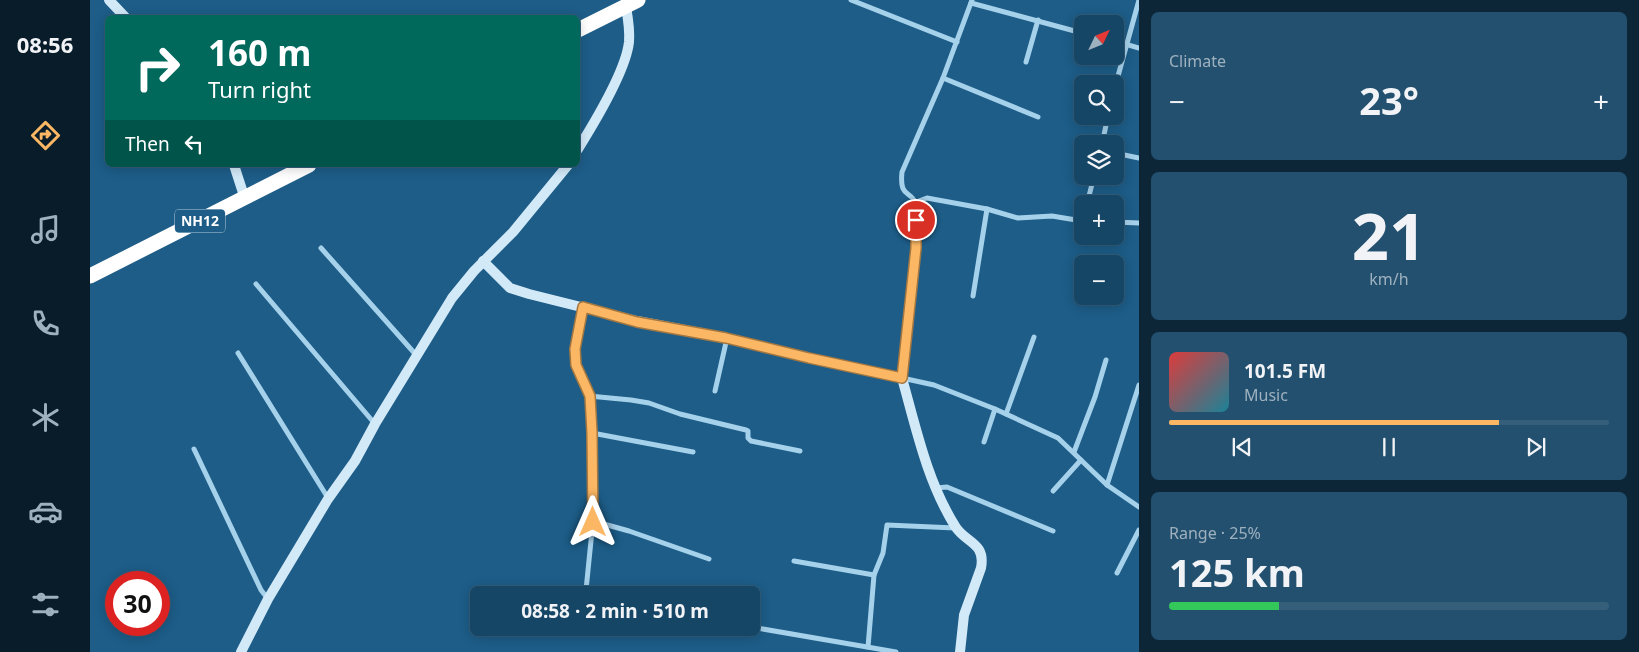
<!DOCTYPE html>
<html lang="en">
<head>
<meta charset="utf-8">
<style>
	:root { --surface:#164666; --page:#23506f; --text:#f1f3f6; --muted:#9eb1bf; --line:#355e7a; --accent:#fbb764 }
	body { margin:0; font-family:"Noto Sans",sans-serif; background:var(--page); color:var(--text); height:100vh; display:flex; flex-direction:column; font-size:19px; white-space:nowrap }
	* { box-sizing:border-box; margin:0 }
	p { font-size:16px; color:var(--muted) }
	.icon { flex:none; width:28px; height:28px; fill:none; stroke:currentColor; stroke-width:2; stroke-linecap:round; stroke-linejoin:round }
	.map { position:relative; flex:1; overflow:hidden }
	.panel { display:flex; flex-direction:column; gap:12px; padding:12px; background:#0c2638; width:500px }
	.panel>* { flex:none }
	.hud { position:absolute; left:15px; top:15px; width:475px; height:152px; border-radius:8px; box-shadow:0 2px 12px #0003,0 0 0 1px var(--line); background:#00695c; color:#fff; overflow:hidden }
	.needle { width:32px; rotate:47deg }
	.tools { position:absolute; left:984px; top:15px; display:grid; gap:10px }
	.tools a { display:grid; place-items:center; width:50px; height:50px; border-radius:8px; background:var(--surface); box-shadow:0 2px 12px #0003,0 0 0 1px var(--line); font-size:25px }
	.speed { position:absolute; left:15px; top:571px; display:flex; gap:10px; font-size:25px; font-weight:700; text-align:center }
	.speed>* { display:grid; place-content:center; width:65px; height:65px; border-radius:50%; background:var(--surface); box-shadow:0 2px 12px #0003,0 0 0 1px var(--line); line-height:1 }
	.speed .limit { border:8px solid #d22; background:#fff; color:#111 }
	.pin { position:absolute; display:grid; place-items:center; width:42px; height:42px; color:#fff; margin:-21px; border:2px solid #fff; border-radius:50%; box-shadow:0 1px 5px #0007 }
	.me { position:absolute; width:55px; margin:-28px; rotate:0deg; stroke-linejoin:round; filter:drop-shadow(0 0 4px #0008) }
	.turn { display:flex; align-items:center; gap:18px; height:105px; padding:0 20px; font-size:22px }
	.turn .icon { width:65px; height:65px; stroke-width:2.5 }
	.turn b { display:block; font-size:35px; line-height:42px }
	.then { display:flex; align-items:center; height:48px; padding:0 20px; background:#0003; gap:10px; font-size:19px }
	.big { font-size:38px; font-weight:700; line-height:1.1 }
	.panel .widget { flex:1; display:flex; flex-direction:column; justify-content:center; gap:8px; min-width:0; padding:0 18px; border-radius:8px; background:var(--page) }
	.panel .dial { align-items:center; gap:0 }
	.dial b { font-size:65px; line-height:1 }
	.song { display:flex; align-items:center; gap:15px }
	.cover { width:60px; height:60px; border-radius:8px; background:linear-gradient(135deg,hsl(0 70% 55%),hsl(190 70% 35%)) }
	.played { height:5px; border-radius:2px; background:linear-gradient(90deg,var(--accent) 75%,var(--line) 75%) }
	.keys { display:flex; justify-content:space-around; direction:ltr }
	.heat { display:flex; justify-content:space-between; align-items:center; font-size:28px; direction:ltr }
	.charge { height:8px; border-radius:4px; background:linear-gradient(90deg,#34c759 25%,var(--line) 0) }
	.trip { position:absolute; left:380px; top:586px; width:290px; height:50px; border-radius:8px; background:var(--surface); box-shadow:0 2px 12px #0003,0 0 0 1px var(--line); font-weight:700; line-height:50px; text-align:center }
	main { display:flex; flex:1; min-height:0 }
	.dock { display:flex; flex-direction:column; width:90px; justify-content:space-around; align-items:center; background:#091c29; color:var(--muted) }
	.dock .icon { width:35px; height:35px }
	.dock .selected { color:var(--accent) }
	.dock b { font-size:22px; color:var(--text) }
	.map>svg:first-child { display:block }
</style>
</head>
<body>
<main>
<nav class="dock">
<b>08:56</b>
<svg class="icon selected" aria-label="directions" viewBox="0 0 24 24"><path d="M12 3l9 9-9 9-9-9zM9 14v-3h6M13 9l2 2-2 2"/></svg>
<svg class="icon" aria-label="music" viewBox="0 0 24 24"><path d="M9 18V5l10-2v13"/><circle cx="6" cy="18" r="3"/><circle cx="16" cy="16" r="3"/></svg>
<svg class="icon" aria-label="phone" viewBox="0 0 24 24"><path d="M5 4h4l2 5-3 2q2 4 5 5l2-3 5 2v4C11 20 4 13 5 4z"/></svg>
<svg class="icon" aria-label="climate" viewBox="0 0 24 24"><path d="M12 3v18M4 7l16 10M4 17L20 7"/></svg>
<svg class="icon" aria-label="car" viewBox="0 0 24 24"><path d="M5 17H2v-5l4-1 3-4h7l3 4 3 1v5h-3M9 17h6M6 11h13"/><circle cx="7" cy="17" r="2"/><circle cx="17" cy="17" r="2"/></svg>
<svg class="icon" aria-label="filters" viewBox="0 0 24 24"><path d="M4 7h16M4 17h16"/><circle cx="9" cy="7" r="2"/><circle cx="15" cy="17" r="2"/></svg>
</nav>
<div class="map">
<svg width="1049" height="652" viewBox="0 0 1049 652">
	<rect width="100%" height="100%" fill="#1d5d88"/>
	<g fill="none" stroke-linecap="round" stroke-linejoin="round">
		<g stroke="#a6d1eb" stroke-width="5">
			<path d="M761,0L867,42"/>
			<path d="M882,0L853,78L812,172C809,200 822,189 827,206L826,248L812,378L844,385L905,409L968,438L1017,485L1049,507"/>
			<path d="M881,3L992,33"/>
			<path d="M1025,41L1049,48"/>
			<path d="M936,62L948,20"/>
			<path d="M853,78L948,117"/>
			<path d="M1025,87L1049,0"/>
			<path d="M1012,144L1018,116"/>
			<path d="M1025,153L1049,158"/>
			<path d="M826,202L837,198L897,209L928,218L962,216L992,221"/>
			<path d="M997,204L1004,176"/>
			<path d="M1025,222L1049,223"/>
			<path d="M231,248L327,356"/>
			<path d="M166,284L285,424"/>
			<path d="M883,296L897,209"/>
			<path d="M493,307L485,349L486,365L499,396L502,433L503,521L496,590L500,595"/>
			<path d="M148,353L238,498"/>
			<path d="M625,391L637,338"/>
			<path d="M499,396L541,400L559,403L590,414L656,430L658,431V438L661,441L710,451"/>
			<path d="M916,414L944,337"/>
			<path d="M502,433L603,452"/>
			<path d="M894,442L905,409"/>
			<path d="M104,449L171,590L178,599"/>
			<path d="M984,452L1005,397L1016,360"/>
			<path d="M1017,485L1049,385"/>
			<path d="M846,488L857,487L963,531"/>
			<path d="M963,491L991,460"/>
			<path d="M503,521L539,531L619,559"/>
			<path d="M704,561L784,575"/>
			<path d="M1027,573L1049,530"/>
			<path d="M661,627L806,652"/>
			<path d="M778,647L784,575L793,553L797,525L865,528"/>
		</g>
		<g stroke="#d2e9f8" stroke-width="10">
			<path d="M19,0L36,18"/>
			<path d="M488,149C503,125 536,70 539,42C540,30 538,18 536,7"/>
			<path d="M144,165L155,199"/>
			<path d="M393,261L420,288L439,294L547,321L637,338L719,358L812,378C826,428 837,481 865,526C875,543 896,542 891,568L874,615L870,652"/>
			<path d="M151,652L178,599L238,499L265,461L285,424L362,298L384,271L423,232L478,165"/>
		</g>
		<g stroke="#fff" stroke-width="15">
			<path d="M488,30L548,0"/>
			<path d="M0,276L219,165"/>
		</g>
	</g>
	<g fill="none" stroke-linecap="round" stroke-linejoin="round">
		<g stroke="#a37741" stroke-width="12">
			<path id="route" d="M503,522L502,433L500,396L486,365L485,349L493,307L547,322L636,338L719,358L812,378L826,248V220"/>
		</g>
		<use href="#route" stroke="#fbb764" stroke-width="9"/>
	</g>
	<g text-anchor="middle" stroke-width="5" stroke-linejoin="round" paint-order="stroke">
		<rect fill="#1d5d88" stroke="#bbcedb" stroke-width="1" x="85" y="209.5" width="50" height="23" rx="4"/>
		<g font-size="14" font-weight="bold" fill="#fff">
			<text x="110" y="226">NH12</text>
		</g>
	</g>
</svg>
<div class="tools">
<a><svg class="needle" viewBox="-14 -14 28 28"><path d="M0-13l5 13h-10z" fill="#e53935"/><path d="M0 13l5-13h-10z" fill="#9eb1bf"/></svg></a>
<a><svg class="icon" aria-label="search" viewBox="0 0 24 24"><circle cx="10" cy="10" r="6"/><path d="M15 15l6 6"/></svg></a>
<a><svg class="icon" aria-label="layers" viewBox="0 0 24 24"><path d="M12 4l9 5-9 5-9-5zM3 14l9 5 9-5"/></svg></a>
<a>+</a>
<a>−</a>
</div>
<div class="speed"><div class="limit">30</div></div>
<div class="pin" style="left:826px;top:220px;background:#d93025"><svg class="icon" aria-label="arrive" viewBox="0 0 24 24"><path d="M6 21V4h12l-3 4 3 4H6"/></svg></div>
<svg class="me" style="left:503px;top:522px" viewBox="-20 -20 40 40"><path d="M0-17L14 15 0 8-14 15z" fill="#fbb764" stroke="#fff" stroke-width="4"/></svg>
<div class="trip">08:58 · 2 min · 510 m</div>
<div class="hud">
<div class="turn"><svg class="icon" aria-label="right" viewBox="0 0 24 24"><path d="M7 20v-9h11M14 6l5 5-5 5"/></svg><div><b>160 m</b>Turn right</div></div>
<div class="then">Then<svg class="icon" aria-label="left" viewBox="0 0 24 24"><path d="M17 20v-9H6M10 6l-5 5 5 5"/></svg></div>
</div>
</div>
<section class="panel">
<div class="widget"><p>Climate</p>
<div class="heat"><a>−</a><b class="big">23°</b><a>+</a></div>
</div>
<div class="widget dial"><b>21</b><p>km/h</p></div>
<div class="widget">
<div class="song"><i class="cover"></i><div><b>101.5 FM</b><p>Music</p></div></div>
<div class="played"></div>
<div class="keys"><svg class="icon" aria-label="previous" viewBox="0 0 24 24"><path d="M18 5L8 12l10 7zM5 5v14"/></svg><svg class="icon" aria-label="pause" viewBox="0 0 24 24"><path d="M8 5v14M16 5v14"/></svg><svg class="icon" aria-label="next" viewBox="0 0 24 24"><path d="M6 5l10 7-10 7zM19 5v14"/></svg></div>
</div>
<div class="widget"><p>Range · 25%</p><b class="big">125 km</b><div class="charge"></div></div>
</section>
</main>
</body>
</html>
